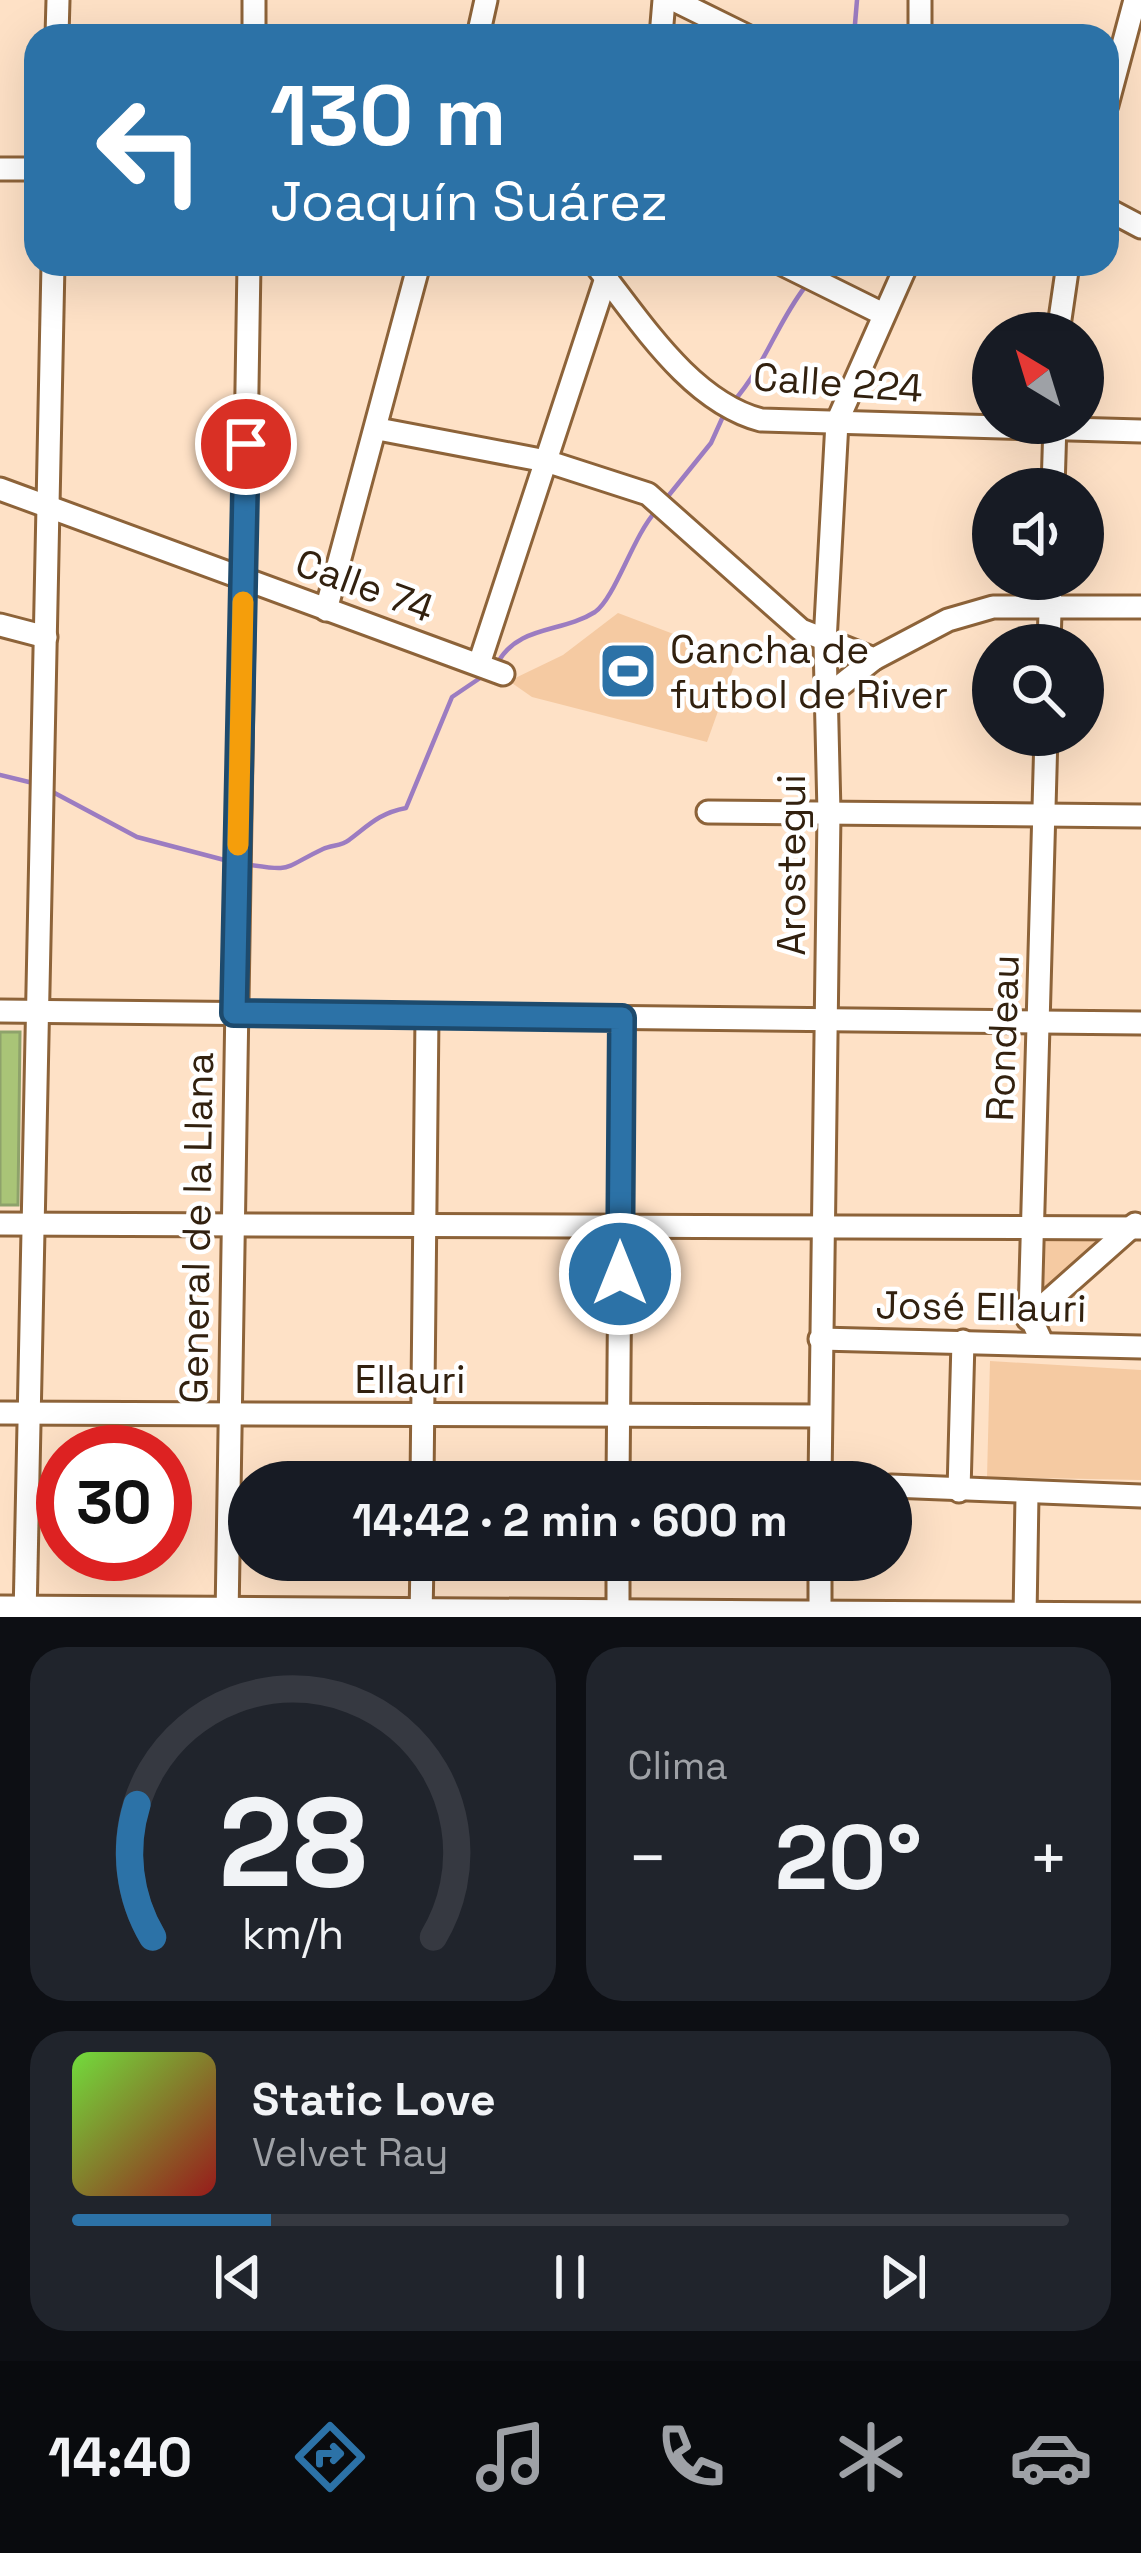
<!DOCTYPE html>
<html lang="es">
<head>
<meta charset="utf-8">
<style>
	:root { --surface:#171b24; --page:#20242c; --text:#f1f3f6; --muted:#9ea1a6; --line:#363941; --accent:#2c72a7 }
	body { margin:0; font-family:"Space Grotesk",sans-serif; background:var(--page); color:var(--text); height:100vh; display:flex; flex-direction:column; font-size:45px; white-space:nowrap }
	* { box-sizing:border-box; margin:0 }
	p { font-size:39px; color:var(--muted) }
	.icon { flex:none; width:66px; height:66px; fill:none; stroke:currentColor; stroke-width:2; stroke-linecap:round; stroke-linejoin:round }
	.map { position:relative; height:1617px; overflow:hidden }
	.panel { display:flex; flex-direction:column; gap:30px; padding:30px; background:#0d0f14; flex:1 }
	.panel>* { flex:none }
	.banner { position:absolute; left:24px; top:24px; width:1095px; height:252px; border-radius:36px; box-shadow:0 12px 48px #0002; background:#2c72a7; color:#fff; overflow:hidden }
	.needle { width:78px; rotate:322deg }
	.controls { position:absolute; left:972px; top:312px; display:grid; gap:24px }
	.controls a { display:grid; place-items:center; width:132px; height:132px; border-radius:50%; background:var(--surface); box-shadow:0 12px 48px #0002; font-size:60px }
	.speed { position:absolute; left:36px; top:1425px; display:flex; gap:24px; font-size:60px; font-weight:700; text-align:center }
	.speed>* { display:grid; place-content:center; width:156px; height:156px; border-radius:50%; background:var(--surface); box-shadow:0 12px 48px #0002; line-height:1 }
	.speed .limit { border:18px solid #d22; background:#fff; color:#111 }
	.pin { position:absolute; display:grid; place-items:center; width:102px; height:102px; color:#fff; margin:-51px; border:6px solid #fff; border-radius:50%; box-shadow:0 3px 12px #0007 }
	.me { position:absolute; width:132px; margin:-66px; rotate:0deg; stroke-linejoin:round; filter:drop-shadow(0 0 9px #0008) }
	.turn { display:flex; align-items:center; gap:42px; height:252px; padding:0 48px; font-size:54px }
	.turn .icon { width:156px; height:156px; stroke-width:2.5 }
	.turn b { display:block; font-size:84px; line-height:102px }
	.big { font-size:90px; font-weight:700; line-height:1.1 }
	.panel .widget { flex:1; display:flex; flex-direction:column; justify-content:center; gap:18px; min-width:0; padding:0 42px; border-radius:36px; background:var(--page) }
	.panel .dial { align-items:center; gap:0 }
	.dial svg { height:312px; overflow:visible; fill:none; stroke:var(--line); stroke-width:7; stroke-linecap:round; text-anchor:middle }
	.dial text { fill:var(--text); stroke:none }
	.song { display:flex; align-items:center; gap:36px }
	.cover { width:144px; height:144px; border-radius:18px; background:linear-gradient(135deg,hsl(100 70% 55%),hsl(0 70% 35%)) }
	.played { height:12px; border-radius:6px; background:linear-gradient(90deg,var(--accent) 20%,var(--line) 20%) }
	.keys { display:flex; justify-content:space-around; direction:ltr }
	.heat { display:flex; justify-content:space-between; align-items:center; font-size:66px; direction:ltr }
	.panel .tiles { flex:1; display:grid; gap:30px; grid-template-columns:1fr 1fr }
	.widget:last-child { grid-column:span 2 }
	.trip { position:absolute; left:228px; top:1461px; width:684px; height:120px; border-radius:60px; background:var(--surface); box-shadow:0 12px 48px #0002; font-weight:700; line-height:120px; text-align:center }
	.tabs { display:flex; height:192px; justify-content:space-around; align-items:center; background:#090b0e; color:var(--muted) }
	.tabs .icon { width:84px; height:84px }
	.tabs .active { color:var(--accent) }
	.tabs b { font-size:54px; color:var(--text) }
	.map>svg:first-child { display:block }
</style>
</head>
<body>
<div class="map">
<svg width="1141" height="1617" viewBox="0 0 1141 1617">
	<rect width="100%" height="100%" fill="#fee1c6"/>
	<g fill="#f5caa2">
		<path d="M618,613L737,658L707,742L532,697L509,681L563,655Z"/>
		<path d="M1045,1240L1102,1241L1044,1292Z"/>
		<path d="M990,1361L1141,1370V1480L987,1477Z"/>
	</g>
	<g fill="none" stroke-linecap="round" stroke-linejoin="round">
		<g stroke="#9c7cc1" stroke-width="4.5">
			<path d="M854,36L857,0"/>
			<path d="M733,402C765,366 777,323 805,287"/>
			<path d="M665,500L711,443L725,412"/>
			<path d="M498,662C519,625 562,633 595,612C615,598 633,536 656,511"/>
			<path d="M0,775L33,783"/>
			<path d="M49,790L137,837L232,862"/>
			<path d="M244,864C294,872 281,869 323,849C332,845 342,846 349,840C370,824 380,813 406,808L452,697L486,674"/>
		</g>
	</g>
	<path fill="#a9c477" stroke="#8ea26b" stroke-width="3" d="M0,1032H20L18,1205H0Z"/>
	<g fill="none" stroke-linecap="round" stroke-linejoin="round">
		<g stroke="#8d6339" stroke-width="27">
			<g id="minor">
				<path d="M674,0L747,36"/>
				<path d="M57,36L58,0"/>
				<path d="M254,36V0"/>
				<path d="M478,36L486,0"/>
				<path d="M661,36L664,0"/>
				<path d="M920,36V0"/>
				<path d="M1107,105L1135,0"/>
				<path d="M0,169H36"/>
				<path d="M1107,209L1141,227"/>
				<path d="M595,264C640,320 689,401 761,420L1141,431"/>
				<path d="M782,264L883,314"/>
				<path d="M1058,333L1068,264"/>
				<path d="M378,429L546,461L648,494L801,630L874,659L948,620L993,607H1141"/>
				<path d="M0,489L503,674"/>
				<path d="M1053,489L1055,423"/>
				<path d="M326,610L419,264"/>
				<path d="M0,625L46,637"/>
				<path d="M1049,645L1051,579"/>
				<path d="M479,664L608,272"/>
				<path d="M826,697L874,659"/>
				<path d="M708,812L1141,816"/>
				<path d="M0,1011L1141,1023"/>
				<path d="M0,1224L1141,1228"/>
				<path d="M1028,1319L1135,1224"/>
				<path d="M820,1339L1141,1347"/>
				<path d="M1041,1340L1030,1316L1046,735"/>
				<path d="M0,1413L820,1416"/>
				<path d="M422,1482L427,1016"/>
				<path d="M618,1482L622,1018"/>
				<path d="M820,1482L829,813L825,642L837,422L907,264"/>
				<path d="M891,1486L1141,1496"/>
				<path d="M959,1491L963,1341"/>
				<path d="M0,1607L1141,1614"/>
				<path d="M25,1617L53,264"/>
				<path d="M227,1617L249,264"/>
				<path d="M421,1617L422,1560"/>
				<path d="M618,1617V1560"/>
				<path d="M820,1617V1560"/>
				<path d="M1025,1617L1027,1495"/>
			</g>
		</g>
		<use href="#minor" stroke="#fff" stroke-width="21"/>
	</g>
	<g fill="none" stroke-linecap="round" stroke-linejoin="round">
		<g stroke="#1d4a6d" stroke-width="30">
			<path id="route" d="M246,444L234,1013L622,1018L620,1274"/>
		</g>
		<use href="#route" stroke="#2c72a7" stroke-width="21"/>
		<path stroke="#f59e0b" stroke-width="21" d="M238,845L243,602"/>
	</g>
	<defs>
		<g id="stadium-square" transform="scale(3)"><rect x="-9" y="-9" width="18" height="18" rx="4" fill="#2c72a7" stroke="#fff"/><path d="M0-5a6.5 5 0 1 0 0 10a6.5 5 0 1 0 0-10ZM-3.5-1.8h7v3.6h-7Z" fill="#fff"/></g>
	</defs>
	<g fill-rule="evenodd">
		<use href="#stadium-square" x="628" y="671"/>
	</g>
	<g text-anchor="middle" stroke-width="9" stroke-linejoin="round" paint-order="stroke">
		<g font-size="39" fill="#32210f" stroke="#fff">
			<text transform="translate(838 382) rotate(4)" y="14">Calle 224</text>
			<text transform="translate(365 585) rotate(20)" y="14">Calle 74</text>
			<text transform="translate(791 865) rotate(-90)" y="14">Arostegui</text>
			<text transform="translate(1002 1038) rotate(-88)" y="14">Rondeau</text>
			<text transform="translate(196 1228) rotate(-89)" y="14">General de la Llana</text>
			<text transform="translate(981 1306) rotate(1)" y="14">José Ellauri</text>
			<text x="410" y="1393">Ellauri</text>
		</g>
		<g font-size="39" fill="#32210f" stroke="#fff" text-anchor="start">
			<text x="670" y="663">Cancha de<tspan x="670" dy="45">futbol de River</tspan></text>
		</g>
	</g>
</svg>
<div class="controls">
<a><svg class="needle" viewBox="-14 -14 28 28"><path d="M0-13l5 13h-10z" fill="#e53935"/><path d="M0 13l5-13h-10z" fill="#9ea1a6"/></svg></a>
<a><svg class="icon" aria-label="sound" viewBox="0 0 24 24"><path d="M4 9h4l5-4v14l-5-4H4zM17 9q2 3 0 6"/></svg></a>
<a><svg class="icon" aria-label="search" viewBox="0 0 24 24"><circle cx="10" cy="10" r="6"/><path d="M15 15l6 6"/></svg></a>
</div>
<div class="speed"><div class="limit">30</div></div>
<div class="pin" style="left:246px;top:444px;background:#d93025"><svg class="icon" aria-label="arrive" viewBox="0 0 24 24"><path d="M6 21V4h12l-3 4 3 4H6"/></svg></div>
<svg class="me" style="left:620px;top:1274px" viewBox="-20 -20 40 40"><circle r="17" fill="#2c72a7" stroke="#fff" stroke-width="3"/><path d="M0-11L8 9 0 5-8 9z" fill="#fff"/></svg>
<div class="trip">14:42 · 2 min · 600 m</div>
<div class="banner">
<div class="turn"><svg class="icon" aria-label="left" viewBox="0 0 24 24"><path d="M17 20v-9H6M10 6l-5 5 5 5"/></svg><div><b>130 m</b>Joaquín Suárez</div></div>
</div>
</div>
<section class="panel">
<div class="tiles">
<div class="widget dial"><svg viewBox="0 0 100 80">
<path d="M14 69A42 42 0 1 1 86 69"/>
<path d="M14 69A42 42 0 0 1 10 35" stroke="#2c72a7"/>
<text x="50" y="56" font-size="32" font-weight="700">28</text>
<text x="50" y="72" font-size="11">km/h</text>
</svg></div>
<div class="widget"><p>Clima</p>
<div class="heat"><a>−</a><b class="big">20°</b><a>+</a></div>
</div>
<div class="widget">
<div class="song"><i class="cover"></i><div><b>Static Love</b><p>Velvet Ray</p></div></div>
<div class="played"></div>
<div class="keys"><svg class="icon" aria-label="previous" viewBox="0 0 24 24"><path d="M18 5L8 12l10 7zM5 5v14"/></svg><svg class="icon" aria-label="pause" viewBox="0 0 24 24"><path d="M8 5v14M16 5v14"/></svg><svg class="icon" aria-label="next" viewBox="0 0 24 24"><path d="M6 5l10 7-10 7zM19 5v14"/></svg></div>
</div>
</div>
</section>
<nav class="tabs">
<b>14:40</b>
<svg class="icon active" aria-label="directions" viewBox="0 0 24 24"><path d="M12 3l9 9-9 9-9-9zM9 14v-3h6M13 9l2 2-2 2"/></svg>
<svg class="icon" aria-label="music" viewBox="0 0 24 24"><path d="M9 18V5l10-2v13"/><circle cx="6" cy="18" r="3"/><circle cx="16" cy="16" r="3"/></svg>
<svg class="icon" aria-label="phone" viewBox="0 0 24 24"><path d="M5 4h4l2 5-3 2q2 4 5 5l2-3 5 2v4C11 20 4 13 5 4z"/></svg>
<svg class="icon" aria-label="climate" viewBox="0 0 24 24"><path d="M12 3v18M4 7l16 10M4 17L20 7"/></svg>
<svg class="icon" aria-label="car" viewBox="0 0 24 24"><path d="M5 17H2v-5l4-1 3-4h7l3 4 3 1v5h-3M9 17h6M6 11h13"/><circle cx="7" cy="17" r="2"/><circle cx="17" cy="17" r="2"/></svg>
</nav>
</body>
</html>
